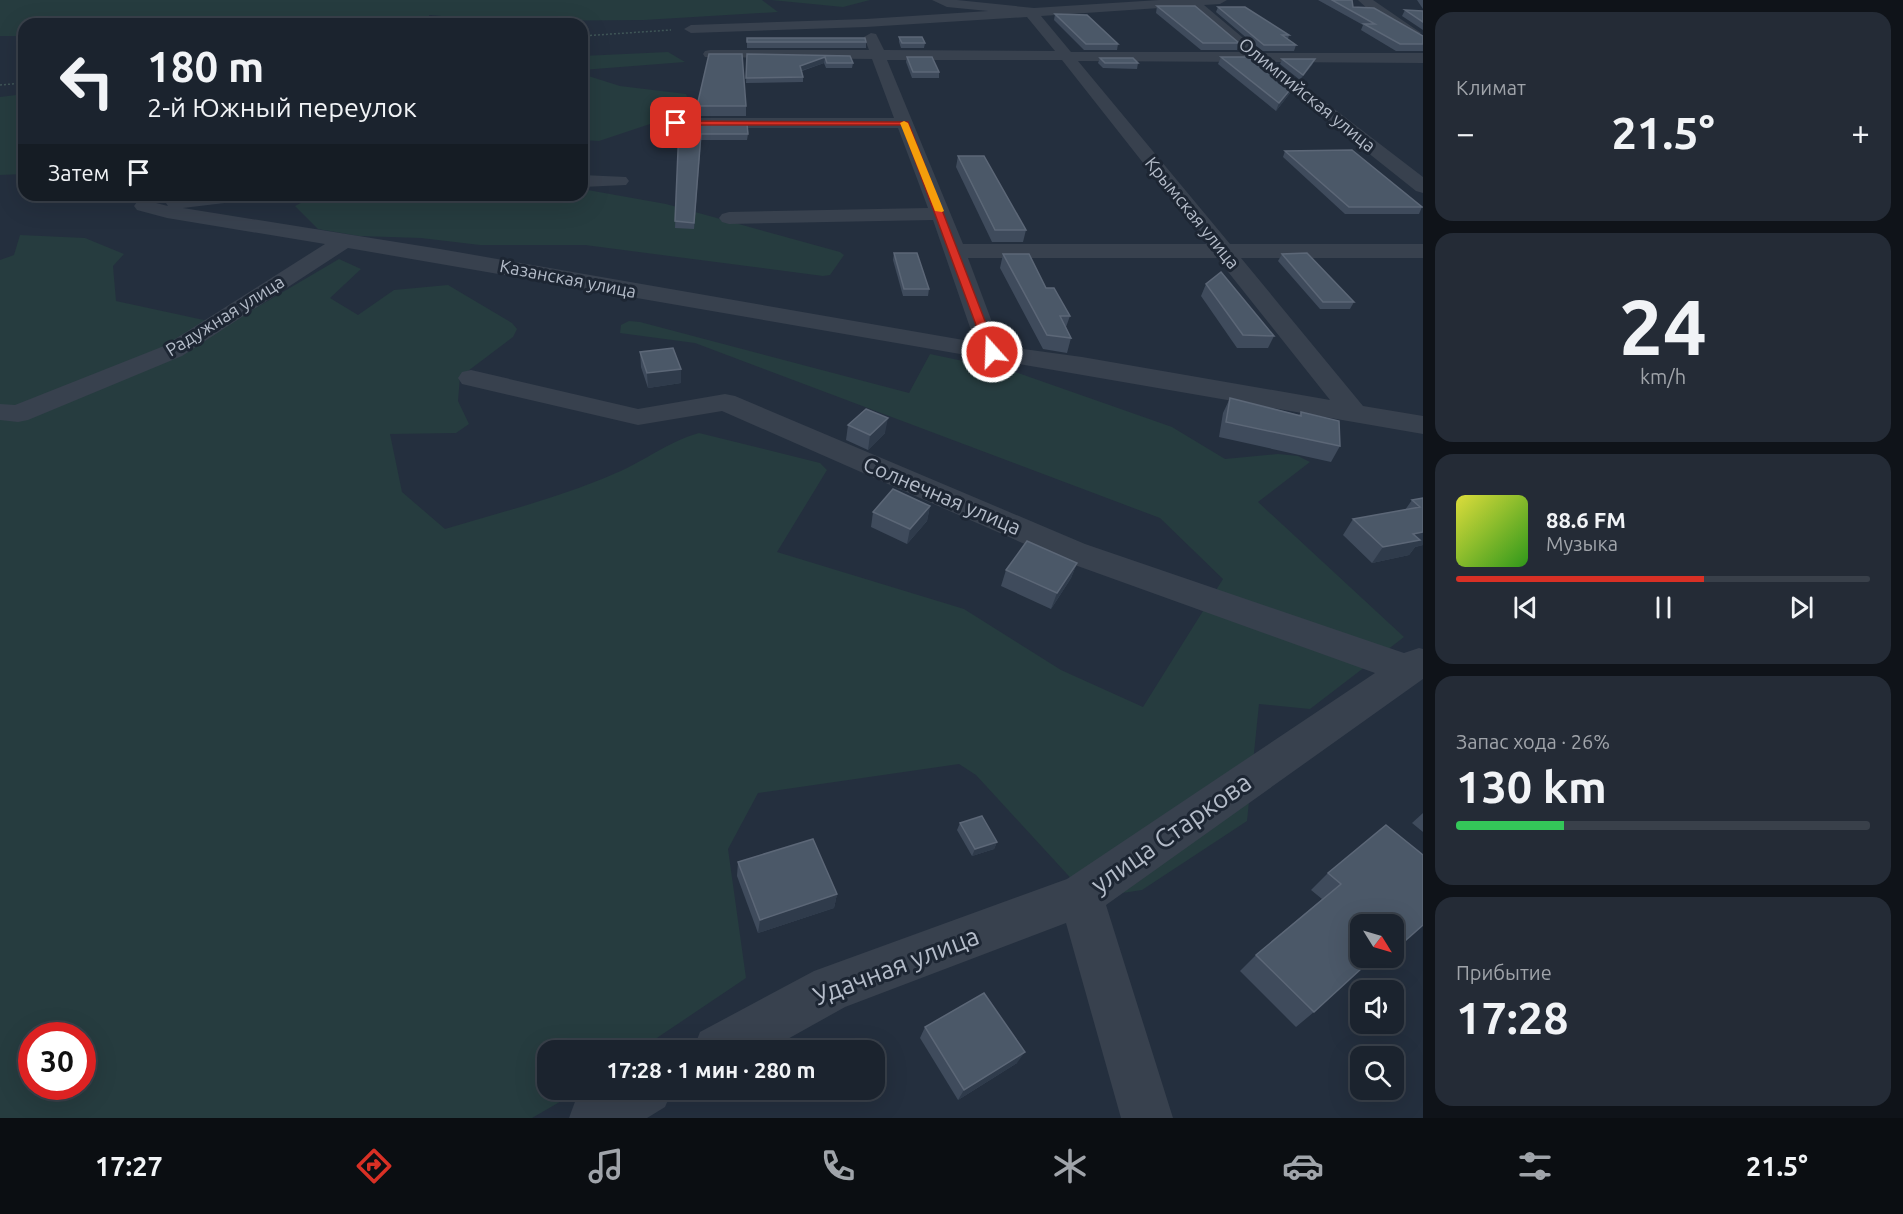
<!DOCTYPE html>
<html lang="ru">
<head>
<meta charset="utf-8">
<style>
	:root { --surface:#1b232e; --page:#242b36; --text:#f1f3f6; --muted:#a0a4aa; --line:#39404a; --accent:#d93025 }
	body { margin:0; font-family:Ubuntu,sans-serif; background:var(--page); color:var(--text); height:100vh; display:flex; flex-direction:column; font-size:22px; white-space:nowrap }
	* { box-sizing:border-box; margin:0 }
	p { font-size:20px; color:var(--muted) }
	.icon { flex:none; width:33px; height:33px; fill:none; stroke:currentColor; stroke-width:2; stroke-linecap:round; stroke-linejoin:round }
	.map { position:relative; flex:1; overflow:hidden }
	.panel { display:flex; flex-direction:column; gap:12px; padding:12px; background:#0f1319; width:480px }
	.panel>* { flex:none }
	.banner { position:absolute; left:18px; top:18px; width:570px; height:183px; border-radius:18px; box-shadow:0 6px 24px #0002,0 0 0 2px var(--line); background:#1b232e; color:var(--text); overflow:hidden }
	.needle { width:39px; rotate:127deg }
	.fabs { position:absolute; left:1350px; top:914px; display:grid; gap:12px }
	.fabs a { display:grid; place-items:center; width:54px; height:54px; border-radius:12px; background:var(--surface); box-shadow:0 6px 24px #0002,0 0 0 2px var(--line); font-size:30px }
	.speed { position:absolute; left:18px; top:1022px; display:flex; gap:12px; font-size:30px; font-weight:700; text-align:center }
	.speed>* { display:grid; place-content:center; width:78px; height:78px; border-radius:50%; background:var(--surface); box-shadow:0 6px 24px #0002,0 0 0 2px var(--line); line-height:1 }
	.speed .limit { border:9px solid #d22; background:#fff; color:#111 }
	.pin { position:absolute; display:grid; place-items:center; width:51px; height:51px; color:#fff; margin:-26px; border-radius:12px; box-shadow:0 3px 9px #0006 }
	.me { position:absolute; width:66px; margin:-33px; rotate:340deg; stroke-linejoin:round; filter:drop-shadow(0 0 4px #0008) }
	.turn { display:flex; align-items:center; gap:21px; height:126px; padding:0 30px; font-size:27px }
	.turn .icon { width:78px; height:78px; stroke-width:2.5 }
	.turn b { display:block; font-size:42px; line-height:51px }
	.then { display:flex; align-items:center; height:57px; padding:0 30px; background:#0003; gap:12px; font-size:22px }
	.big { font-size:45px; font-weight:700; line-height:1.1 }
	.panel .widget { flex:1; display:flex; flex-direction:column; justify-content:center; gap:9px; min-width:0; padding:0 21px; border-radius:18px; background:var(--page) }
	.panel .dial { align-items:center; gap:0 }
	.dial b { font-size:78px; line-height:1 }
	.song { display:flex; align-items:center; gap:18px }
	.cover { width:72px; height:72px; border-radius:9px; background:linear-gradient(135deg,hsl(60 70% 55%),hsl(110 70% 35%)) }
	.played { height:6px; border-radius:3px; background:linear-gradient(90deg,var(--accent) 60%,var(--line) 60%) }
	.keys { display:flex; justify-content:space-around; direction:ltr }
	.heat { display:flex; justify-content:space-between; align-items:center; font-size:33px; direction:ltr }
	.charge { height:9px; border-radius:4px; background:linear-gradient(90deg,#34c759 26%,var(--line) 0) }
	.trip { position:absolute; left:537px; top:1040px; width:348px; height:60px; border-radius:18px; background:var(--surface); box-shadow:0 6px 24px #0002,0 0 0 2px var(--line); font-weight:700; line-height:60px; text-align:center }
	.dock { display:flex; height:96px; justify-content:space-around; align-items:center; background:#0b0e12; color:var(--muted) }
	.dock .icon { width:42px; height:42px }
	.dock .current { color:var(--accent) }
	.dock b { font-size:27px; color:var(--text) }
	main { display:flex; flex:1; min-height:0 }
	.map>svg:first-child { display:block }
</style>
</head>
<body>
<main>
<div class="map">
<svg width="1423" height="1118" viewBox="0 0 1423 1118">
	<rect width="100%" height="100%" fill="#242f3e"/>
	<g fill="#263c3f" fill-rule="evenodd">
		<path d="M0,0H762L778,12L644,20L505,21L429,15L430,24H24V36H0Z"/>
		<path d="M771,0H870L843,7Z"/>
		<path d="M668,52L685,62L582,70V56Z"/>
		<path d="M582,74L620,86L686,94L692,110L599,141L582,140Z"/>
		<path d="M24,94V174L0,175V97Z"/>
		<path d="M582,189L666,204L840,252L844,255L830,275L823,276L585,245H480L421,238L359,236L318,229L295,206L316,195H582Z"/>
		<path d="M20,235L85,238L124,254L113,266L116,301L227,325L339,259L361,269L330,298L358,315L394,290L448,285L512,323L517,329L513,337L460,377L458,401L469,424L456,433L390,434L402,492L445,529C502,512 562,497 616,473C645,461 669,441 699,433L820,463L827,470L777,552L964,609L1061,670L1143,707L1223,579L1160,518L695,343L620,333L621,325L629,321L640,322L909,393L930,354L1015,372L1172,427L1225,459L1278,454L1298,456L1310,462L1258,502L1404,637L1310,709L1259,704L1247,821L1142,890L1089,898L976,775L959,764L758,793L728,849L746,978L639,1050H548V1089H582L532,1118H0V260L14,255ZM32,1035H82V1086H32Z"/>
	</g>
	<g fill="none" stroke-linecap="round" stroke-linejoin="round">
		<g stroke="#3f5557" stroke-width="1.5" stroke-dasharray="2 2" stroke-linecap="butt">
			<path d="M582,36L671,30"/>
			<path d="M0,85L24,83"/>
		</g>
		<g fill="#38414e" fill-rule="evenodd">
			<path d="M932,0H957L1034,8L1159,0H1227L1220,4L1204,5L1261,53H1423V63L1273,62L1423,177V193L1416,191L1254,62L1078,61L1230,244H1423V258H1241L1363,406L1423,416V434L348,248L182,356L28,420L18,422L0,420V404L15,405L164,346L325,244L167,218L137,210L134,206L137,202L144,200L168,206L166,203L169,199L192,195H251L248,199L241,201L183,208L440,249L975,342L933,220L729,224L722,222L719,218L722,214L729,212L928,208L898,128H676L670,127L667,123L670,119L676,118H894L872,59L705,57L703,54L705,51L710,50H869L864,37L871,33L876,34L884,50L1055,51L1027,17L866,27L691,33L684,29L691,25L866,19L988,11L947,7ZM1189,6L1243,52H1071L1041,16ZM887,60H1062L1207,244H963ZM968,258H1217L1330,400L1082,357L1001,346Z"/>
			<path d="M1358,0H1373L1421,33L1414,37L1409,36L1371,12Z"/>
			<path d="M582,175L626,177L629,181L626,185L582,187Z"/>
			<path d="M471,370L638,409L725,394L735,396L1085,544L1404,653L1419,648L1423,649V679L1106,905L1173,1118H1121L1066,923L845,1007L768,1050H693L700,1032L814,971L1067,879L1375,673L1061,560L722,411L638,425L462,384L458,378L462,372Z"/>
			<path d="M595,1089H673L665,1107L647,1118H569L576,1099Z"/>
		</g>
	</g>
	<g fill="#3f4b5c">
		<path d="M1318,0H1352L1353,7L1423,36V51H1396L1361,30L1363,25Z"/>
		<path d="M1417,0H1423V9Z"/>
		<path d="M1157,6L1239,43L1237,50H1201L1156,13Z"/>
		<path d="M1218,7L1289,35L1288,39L1296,45L1294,51H1262L1216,12Z"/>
		<path d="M1405,10L1423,11V30L1402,16Z"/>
		<path d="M1055,14L1118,44L1117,50H1084L1054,20Z"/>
		<path d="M899,37L925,43L924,48H901L899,42Z"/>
		<path d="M747,38L866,42V48H747Z"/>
		<path d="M747,54L850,56L853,63L852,68H826L824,63L802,71L803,77V82L746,83Z"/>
		<path d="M907,57L939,72V78H912L906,62Z"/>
		<path d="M1221,57L1290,93L1276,111L1218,64Z"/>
		<path d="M1100,58L1138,63L1137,69L1103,68L1098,63Z"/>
		<path d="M1282,59H1315L1312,65L1300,80L1280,64Z"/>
		<rect x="697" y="106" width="49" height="10"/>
		<path d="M679,127L748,134L747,140H701L694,229L675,228Z"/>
		<path d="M1285,151L1422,207L1419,214H1345L1283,157Z"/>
		<path d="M958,156L1026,230L1023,242H992L956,167Z"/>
		<path d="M894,253L929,289L928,296H903L893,260Z"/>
		<path d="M1003,254L1046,288L1070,316L1066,327L1071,338L1067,353L1043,349L1000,268Z"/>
		<path d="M1282,254L1354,302L1350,309H1320L1278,261Z"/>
		<path d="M1206,284L1274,336L1268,348H1237L1201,296Z"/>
		<path d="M640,352L681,369V383L648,388L641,367Z"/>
		<path d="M1230,398L1299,415L1301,412L1340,446L1331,462L1219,437L1223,413Z"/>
		<path d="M848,425L885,433L868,450L846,440Z"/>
		<path d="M1423,498V545L1415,547L1409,555L1372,563L1343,535L1353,519L1405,510L1412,500Z"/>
		<path d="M930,506L927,521L907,544L871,527L873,512Z"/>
		<path d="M1077,563L1071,578L1051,609L1001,586L1006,570Z"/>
		<path d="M1423,813V832L1412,823Z"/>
		<path d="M960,823L997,842L994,849L972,856L957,830Z"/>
		<path d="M1386,825L1423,855V925L1394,950V924H1360V957H1374L1314,1012L1296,1027L1240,971L1256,955L1322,899L1311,890L1328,873Z"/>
		<path d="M738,862L837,894L834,908L758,933L737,876Z"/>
		<path d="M925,1027L1017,1063L958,1100L920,1038Z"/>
	</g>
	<g fill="#2f3b4b">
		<path d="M825,57L824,63L800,71V66Z"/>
		<path d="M1315,59L1312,65L1300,80L1303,75Z"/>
		<path d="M1293,86L1290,93L1276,111L1279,103Z"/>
		<path d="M701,134V140L694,229V223Z"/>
		<path d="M681,369V383L648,388L647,373Z"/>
		<path d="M888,418L885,433L868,450L870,435Z"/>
		<path d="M930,506L927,521L907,544L910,529Z"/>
		<path d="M1423,532V545L1415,547L1409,555L1372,563L1383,547L1413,534Z"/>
		<path d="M1077,563L1071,578L1051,609L1057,593Z"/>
		<path d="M997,842L994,849L972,856L975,849Z"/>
		<path d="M837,894L834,908L758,933L760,920Z"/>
		<path d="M1025,1052L1017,1063L958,1100L964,1090Z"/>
	</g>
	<g fill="#4b5868" stroke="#5c6777" stroke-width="1.5">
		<path d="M1332,0H1352L1353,7L1374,8L1423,36V44H1400L1364,24H1375Z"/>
		<path d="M1157,6H1195L1239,43H1203Z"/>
		<path d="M1218,7H1245L1289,35H1282L1296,45H1264Z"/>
		<path d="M1405,10L1423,11V22Z"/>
		<path d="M1055,14L1087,15L1118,44H1086Z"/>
		<path d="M899,37H922L925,43H902Z"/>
		<path d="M747,38H865L866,42H747Z"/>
		<path d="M709,54H742L746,106H697Z"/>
		<path d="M747,54L850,56L853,63H827L825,57L800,66L803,77L746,78Z"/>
		<path d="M907,57H932L939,72H913Z"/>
		<path d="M1221,57H1256L1293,86L1279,103Z"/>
		<path d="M1100,58H1133L1138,63H1105Z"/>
		<path d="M1282,59H1315L1303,75Z"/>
		<path d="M694,124H747L748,134H701L694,223L675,221L679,127H693Z"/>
		<path d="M1352,150L1422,207H1349L1285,151Z"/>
		<path d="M958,156H984L1026,230H995Z"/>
		<path d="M894,253H917L929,289H904Z"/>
		<path d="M1307,253L1354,302H1323L1282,254Z"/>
		<path d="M1003,254H1029L1046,288H1054L1070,316H1060L1071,338L1047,335Z"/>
		<path d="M1221,272L1274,336L1243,335L1206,284Z"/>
		<path d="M673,348L681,369L647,373L640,352Z"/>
		<path d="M1230,398L1301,416V412L1339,421L1340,446L1226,422Z"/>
		<path d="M866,409L888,418L870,435L848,425Z"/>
		<path d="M893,489L930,506L910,529L873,512Z"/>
		<path d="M1423,498V532L1413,534L1420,540L1383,547L1353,519L1420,507L1412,500Z"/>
		<path d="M1027,541L1077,563L1057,593L1006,570Z"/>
		<path d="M982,816L997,842L975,849L960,823Z"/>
		<path d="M1386,825L1423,855V925L1406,940L1399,934L1394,939V924H1360V957H1374L1314,1012L1256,955L1341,884L1328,873Z"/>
		<path d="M813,839L837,894L760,920L738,862Z"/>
		<path d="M984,993L1025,1052L964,1090L925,1027Z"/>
	</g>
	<path fill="#d93025" stroke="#8d1f18" stroke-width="1.5" d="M673,121L908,122L997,352L995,354L992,355L986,352L902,125H676Z"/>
	<path fill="#f59e0b" d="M904,121L908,123L944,211L942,212L935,211L900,123Z"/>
	<g text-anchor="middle" stroke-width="6" stroke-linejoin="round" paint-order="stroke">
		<g font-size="18" fill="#b4bcc9" stroke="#1d2633">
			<text transform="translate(1307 95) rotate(39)" y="6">Олимпийская улица</text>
			<text transform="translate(1192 213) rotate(51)" y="6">Крымская улица</text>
			<text transform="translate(568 279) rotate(11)" y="6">Казанская улица</text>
			<text transform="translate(225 316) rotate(-32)" y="6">Радужная улица</text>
		</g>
		<g font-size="21" fill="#b4bcc9" stroke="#1d2633">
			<text transform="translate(942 496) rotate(23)" y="7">Солнечная улица</text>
		</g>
		<g font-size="26" fill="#b4bcc9" stroke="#1d2633">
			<text transform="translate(1171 833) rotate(-35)" y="9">улица Старкова</text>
			<text transform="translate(896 966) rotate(-21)" y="9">Удачная улица</text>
		</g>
	</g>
</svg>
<div class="fabs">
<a><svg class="needle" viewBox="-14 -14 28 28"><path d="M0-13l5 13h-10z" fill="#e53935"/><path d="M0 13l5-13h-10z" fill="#a0a4aa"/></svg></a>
<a><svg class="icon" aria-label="sound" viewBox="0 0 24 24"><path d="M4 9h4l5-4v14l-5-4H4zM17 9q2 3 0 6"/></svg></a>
<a><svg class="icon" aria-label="search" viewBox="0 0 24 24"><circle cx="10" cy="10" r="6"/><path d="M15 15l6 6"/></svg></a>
</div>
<div class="speed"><div class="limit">30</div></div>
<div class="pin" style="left:676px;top:123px;background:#d93025"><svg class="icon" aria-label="arrive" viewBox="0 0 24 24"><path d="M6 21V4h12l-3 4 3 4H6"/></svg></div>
<svg class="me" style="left:992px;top:352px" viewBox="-20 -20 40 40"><circle r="17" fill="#d93025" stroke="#fff" stroke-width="3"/><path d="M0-11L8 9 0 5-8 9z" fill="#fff"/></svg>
<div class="trip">17:28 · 1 мин · 280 m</div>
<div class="banner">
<div class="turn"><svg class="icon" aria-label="left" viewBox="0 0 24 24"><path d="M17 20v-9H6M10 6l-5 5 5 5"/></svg><div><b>180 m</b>2-й Южный переулок</div></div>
<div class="then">Затем<svg class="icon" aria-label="arrive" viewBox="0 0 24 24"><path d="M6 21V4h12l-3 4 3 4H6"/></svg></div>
</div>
</div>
<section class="panel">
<div class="widget"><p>Климат</p>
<div class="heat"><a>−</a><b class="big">21.5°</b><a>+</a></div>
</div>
<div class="widget dial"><b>24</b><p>km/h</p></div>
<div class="widget">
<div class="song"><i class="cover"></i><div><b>88.6 FM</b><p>Музыка</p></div></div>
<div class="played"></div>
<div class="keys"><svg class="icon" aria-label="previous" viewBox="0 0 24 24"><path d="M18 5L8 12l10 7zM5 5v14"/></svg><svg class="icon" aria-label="pause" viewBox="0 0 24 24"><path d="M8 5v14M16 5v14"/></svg><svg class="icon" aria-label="next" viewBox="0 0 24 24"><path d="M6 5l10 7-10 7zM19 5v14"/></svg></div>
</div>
<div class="widget"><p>Запас хода · 26%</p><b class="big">130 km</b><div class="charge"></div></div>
<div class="widget"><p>Прибытие</p><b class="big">17:28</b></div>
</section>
</main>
<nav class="dock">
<b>17:27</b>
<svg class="icon current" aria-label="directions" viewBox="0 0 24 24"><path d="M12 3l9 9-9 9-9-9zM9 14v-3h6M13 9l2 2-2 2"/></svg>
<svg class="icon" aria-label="music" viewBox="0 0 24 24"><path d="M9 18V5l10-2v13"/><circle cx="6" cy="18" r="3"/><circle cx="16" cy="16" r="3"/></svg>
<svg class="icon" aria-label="phone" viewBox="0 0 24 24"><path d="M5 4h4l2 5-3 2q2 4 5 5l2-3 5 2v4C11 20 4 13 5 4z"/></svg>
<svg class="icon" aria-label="climate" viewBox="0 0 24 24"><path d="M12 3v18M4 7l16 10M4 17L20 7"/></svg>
<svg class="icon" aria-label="car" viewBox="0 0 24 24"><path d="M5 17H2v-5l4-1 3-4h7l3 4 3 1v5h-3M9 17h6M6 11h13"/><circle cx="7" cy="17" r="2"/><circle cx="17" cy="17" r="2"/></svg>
<svg class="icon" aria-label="filters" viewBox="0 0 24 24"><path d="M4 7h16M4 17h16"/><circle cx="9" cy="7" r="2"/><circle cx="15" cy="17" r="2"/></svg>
<b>21.5°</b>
</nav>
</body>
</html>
